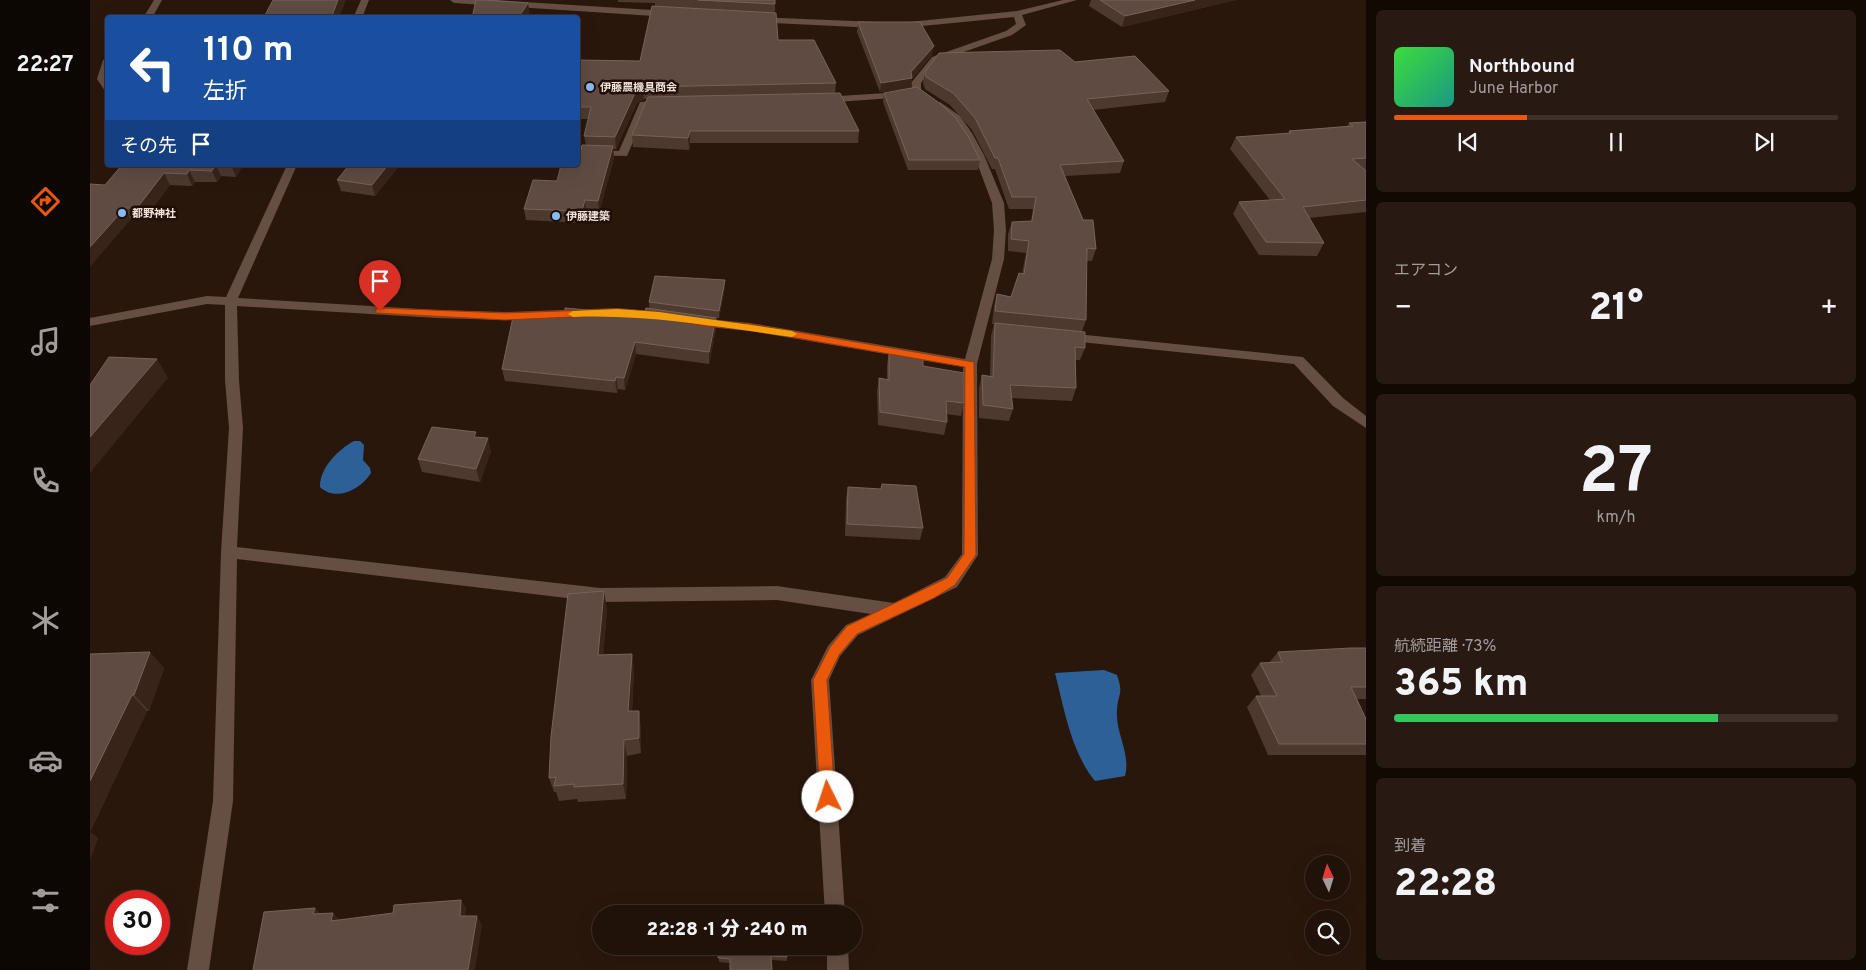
<!DOCTYPE html>
<html lang="ja">
<head>
<meta charset="utf-8">
<style>
	:root { --surface:#201109; --page:#281a12; --text:#f1f3f6; --muted:#a29d9c; --line:#3d312a; --accent:#ea580c }
	body { margin:0; font-family:Overpass,"Noto Sans JP",sans-serif; background:var(--page); color:var(--text); height:100vh; display:flex; flex-direction:column; font-size:19px; white-space:nowrap }
	* { box-sizing:border-box; margin:0 }
	p { font-size:16px; color:var(--muted) }
	.icon { flex:none; width:28px; height:28px; fill:none; stroke:currentColor; stroke-width:2; stroke-linecap:round; stroke-linejoin:round }
	.map { position:relative; flex:1; overflow:hidden }
	.panel { display:flex; flex-direction:column; gap:10px; padding:10px; background:#120905; width:500px }
	.panel>* { flex:none }
	.top-card { position:absolute; left:15px; top:15px; width:475px; height:152px; border-radius:5px; box-shadow:0 5px 20px #0002,0 0 0 1px var(--line); background:#1a4fa0; color:#fff; overflow:hidden }
	.needle { width:32px; rotate:356deg }
	.fabs { position:absolute; left:1215px; top:855px; display:grid; gap:10px }
	.fabs a { display:grid; place-items:center; width:45px; height:45px; border-radius:50%; background:var(--surface); box-shadow:0 5px 20px #0002,0 0 0 1px var(--line); font-size:25px }
	.speed { position:absolute; left:15px; top:890px; display:flex; gap:10px; font-size:25px; font-weight:700; text-align:center }
	.speed>* { display:grid; place-content:center; width:65px; height:65px; border-radius:50%; background:var(--surface); box-shadow:0 5px 20px #0002,0 0 0 1px var(--line); line-height:1 }
	.speed .limit { border:8px solid #d22; background:#fff; color:#111 }
	.pin { position:absolute; display:grid; place-items:center; width:42px; height:42px; color:#fff; margin:-51px -21px; border-radius:50% 50% 50% 0; rotate:-45deg; box-shadow:0 0 5px #0007 }
	.pin .icon { rotate:45deg }
	.me { position:absolute; width:55px; margin:-28px; rotate:356deg; stroke-linejoin:round; filter:drop-shadow(0 0 4px #0008) }
	.turn { display:flex; align-items:center; gap:18px; height:105px; padding:0 15px; font-size:22px }
	.turn .icon { width:65px; height:65px; stroke-width:2.5 }
	.turn b { display:block; font-size:35px; line-height:42px }
	.then { display:flex; align-items:center; height:48px; padding:0 15px; background:#0003; gap:10px; font-size:19px }
	.big { font-size:38px; font-weight:800; line-height:1.1 }
	.panel .tile { flex:1; display:flex; flex-direction:column; justify-content:center; gap:8px; min-width:0; padding:0 18px; border-radius:8px; background:var(--page) }
	.panel .dial { align-items:center; gap:0 }
	.dial b { font-size:65px; line-height:1 }
	.song { display:flex; align-items:center; gap:15px }
	.cover { width:60px; height:60px; border-radius:8px; background:linear-gradient(135deg,hsl(120 70% 55%),hsl(170 70% 35%)) }
	.played { height:5px; border-radius:2px; background:linear-gradient(90deg,var(--accent) 30%,var(--line) 30%) }
	.keys { display:flex; justify-content:space-around; direction:ltr }
	.heat { display:flex; justify-content:space-between; align-items:center; font-size:28px; direction:ltr }
	.charge { height:8px; border-radius:4px; background:linear-gradient(90deg,#34c759 73%,var(--line) 0) }
	.trip { position:absolute; left:502px; top:905px; width:270px; height:50px; border-radius:25px; background:var(--surface); box-shadow:0 5px 20px #0002,0 0 0 1px var(--line); font-weight:800; line-height:50px; text-align:center }
	main { display:flex; flex:1; min-height:0 }
	.tab-bar { display:flex; flex-direction:column; width:90px; justify-content:space-around; align-items:center; background:#0d0704; color:var(--muted) }
	.tab-bar .icon { width:35px; height:35px }
	.tab-bar .selected { color:var(--accent) }
	.tab-bar b { font-size:22px; color:var(--text) }
	.map>svg:first-child { display:block }
</style>
</head>
<body>
<main>
<nav class="tab-bar">
<b>22:27</b>
<svg class="icon selected" aria-label="directions" viewBox="0 0 24 24"><path d="M12 3l9 9-9 9-9-9zM9 14v-3h6M13 9l2 2-2 2"/></svg>
<svg class="icon" aria-label="music" viewBox="0 0 24 24"><path d="M9 18V5l10-2v13"/><circle cx="6" cy="18" r="3"/><circle cx="16" cy="16" r="3"/></svg>
<svg class="icon" aria-label="phone" viewBox="0 0 24 24"><path d="M5 4h4l2 5-3 2q2 4 5 5l2-3 5 2v4C11 20 4 13 5 4z"/></svg>
<svg class="icon" aria-label="climate" viewBox="0 0 24 24"><path d="M12 3v18M4 7l16 10M4 17L20 7"/></svg>
<svg class="icon" aria-label="car" viewBox="0 0 24 24"><path d="M5 17H2v-5l4-1 3-4h7l3 4 3 1v5h-3M9 17h6M6 11h13"/><circle cx="7" cy="17" r="2"/><circle cx="17" cy="17" r="2"/></svg>
<svg class="icon" aria-label="filters" viewBox="0 0 24 24"><path d="M4 7h16M4 17h16"/><circle cx="9" cy="7" r="2"/><circle cx="15" cy="17" r="2"/></svg>
</nav>
<div class="map">
<svg width="1276" height="970" viewBox="0 0 1276 970">
	<rect width="100%" height="100%" fill="#2a170c"/>
	<g fill="#2d6097">
		<path d="M264,441H270L274,445L273,460L280,468L281,473C270,490 246,502 230,487C230,467 248,450 264,441Z"/>
		<path d="M1014,670L1027,675C1034,696 1028,692 1027,710C1025,733 1041,753 1035,776L1005,781C981,752 974,708 965,673Z"/>
	</g>
	<g fill="none" stroke-linecap="round" stroke-linejoin="round">
		<g fill="#654e42" fill-rule="evenodd">
			<path d="M64,0H72L62,18H53Z"/>
			<path d="M271,0H279L272,18H263Z"/>
			<path d="M360,0H404L579,11L583,14L579,17L364,3Z"/>
			<path d="M973,0H987L932,15L936,25L922,35L848,61L831,83V93L823,91L821,83L842,57L916,31L926,24L924,17L812,28L809,27V23L927,11Z"/>
			<path d="M667,17L787,22L792,25L787,28L664,22V18Z"/>
			<path d="M18,57V92L15,91L7,79L13,60Z"/>
			<path d="M812,92L816,93V97L733,103L728,100L733,97Z"/>
			<path d="M575,100L579,101V105L558,107L537,156L488,155V149L529,151L550,102Z"/>
			<path d="M850,102L870,116L882,133L894,155L914,203L916,230L914,259L887,364L888,555L867,587L768,635L750,656L739,680L755,914H735L721,680L738,646L756,625L781,614L687,600L510,602L147,559L143,801L119,970H97L123,801L131,552L139,428L135,380V305L117,304L0,326V318L117,296L136,297L197,165H207L148,298L347,310L415,312L527,308L575,312L581,316L575,320L527,316L415,320L347,318L147,306L149,380L153,428L147,547L510,588L687,586L804,603L855,577L872,554L873,367L660,331L607,326L601,322L607,318L660,323L875,359L902,259L904,230L902,203L884,155L872,133L862,120L845,105Z"/>
			<path d="M976,333L1213,357L1253,398L1276,416V428L1243,406L1204,364L971,340L969,337Z"/>
			<path d="M737,946H758L759,970H737Z"/>
		</g>
	</g>
	<g fill="#4d392e">
		<path d="M528,0H685V13L688,40L746,83L745,93L769,131L768,143H600L599,150L543,147L542,135L558,99H554L547,103L526,149H523L524,158L509,213L496,212L493,223L436,220L434,209L488,165L496,145L494,136L498,119H488V60L550,61L565,6V3L528,2Z"/>
		<path d="M1001,0H1146L1032,27L999,6Z"/>
		<path d="M768,22L842,55L822,79L821,88L790,92L767,32Z"/>
		<path d="M985,62L1079,91L1075,102L1003,110L1034,161L1030,173L975,176L1006,249L1002,261H996V320L992,331L995,348L990,360H985L986,388L982,401L922,398L923,409L919,421L889,418V388L892,375L900,376L901,336L904,324H902L904,306L907,294L921,297L932,274L936,253L918,251V234L922,222L941,221L943,209H919L905,169H902L882,130L860,105L835,89L833,83L835,72Z"/>
		<path d="M794,93L890,160L888,170H818L793,102Z"/>
		<path d="M1276,122V170H1274L1276,171V212L1219,218L1234,243L1227,256L1169,255L1143,214L1149,202L1180,200L1140,149L1146,137L1198,134L1199,131L1257,126L1259,123Z"/>
		<path d="M32,165H153L146,177L131,176L127,182H105L102,186L80,185L53,220L41,219L15,185Z"/>
		<path d="M259,165H310L285,196L251,191L247,180Z"/>
		<path d="M635,280V287L629,318H626V330L619,364L546,354L535,390L528,389L527,393L415,381L412,369L554,315L559,308V302Z"/>
		<path d="M799,352L833,366L874,403L871,416L856,414L857,422L854,435L788,425L787,391L789,378L797,380V365Z"/>
		<path d="M388,437L401,451L390,482L332,472L328,459Z"/>
		<path d="M758,487L833,528L830,540L755,536L756,499Z"/>
		<path d="M517,609L513,655L542,654L544,671L542,711L551,727V753L537,756L536,799L488,802L487,799L469,801L466,792H464L459,778Z"/>
		<path d="M1276,648V699H1267L1276,719V755H1178L1157,707L1166,696H1171L1161,675L1170,663H1179L1188,652Z"/>
		<path d="M0,654L74,668L59,711H57L0,832L8,838L0,859Z"/>
		<path d="M629,946L697,957V961L682,960L640,963L629,962Z"/>
	</g>
	<g fill="#382419">
		<path d="M248,0H256L249,18H241Z"/>
		<path d="M1105,0H1146L1032,27L1035,16Z"/>
		<path d="M438,3L440,14L437,18H428Z"/>
		<path d="M844,46L842,55L822,79L821,88L790,92L791,83L821,72Z"/>
		<path d="M553,87L554,99L547,103L526,149L525,137L546,91Z"/>
		<path d="M600,131V143L599,150L598,138Z"/>
		<path d="M523,146L524,158L509,213L508,201Z"/>
		<path d="M126,165L131,176L127,182L122,171Z"/>
		<path d="M141,165H153L146,177Z"/>
		<path d="M298,165H310L285,196L282,185Z"/>
		<path d="M99,170L105,182L102,186L97,174Z"/>
		<path d="M74,173L80,185L53,220L47,208Z"/>
		<path d="M495,200L496,212L493,223L492,211Z"/>
		<path d="M35,208L41,219L0,267V247Z"/>
		<path d="M635,280V287L629,318V311Z"/>
		<path d="M626,318V330L619,364V352Z"/>
		<path d="M545,342L546,354L535,390L534,378Z"/>
		<path d="M67,359L78,378L0,473V437Z"/>
		<path d="M526,377L528,389L527,393L525,381Z"/>
		<path d="M398,438L401,451L390,482L386,469Z"/>
		<path d="M514,591L517,609L512,672L508,655Z"/>
		<path d="M60,652L74,668L59,711L44,695Z"/>
		<path d="M542,654L544,671L541,727L538,711Z"/>
		<path d="M42,695L57,711L0,832L8,838L0,859V781Z"/>
		<path d="M549,711L551,727V753L549,738Z"/>
		<path d="M534,740L537,756L536,799L533,784Z"/>
		<path d="M371,900L376,908L375,924L370,916Z"/>
		<path d="M225,908L233,916L223,914Z"/>
		<path d="M243,913L251,921H241Z"/>
		<path d="M387,916L392,925L385,970H378Z"/>
	</g>
	<g fill="#5f4b41" stroke="#766359">
		<path d="M183,0H248L241,18H172L174,17Z"/>
		<path d="M386,0H394L438,3L428,18H382Z"/>
		<path d="M608,0H685V4Z"/>
		<path d="M1010,0H1105L1035,16Z"/>
		<path d="M562,6L686,13L688,40H724L746,83L553,87L546,91L525,137L494,136L501,107H488V60L550,61Z"/>
		<path d="M768,22H830L844,46L821,72L822,78L791,83Z"/>
		<path d="M970,50L985,62L1045,56L1079,91L997,99L1034,161L970,165L993,220H1003L1006,249L997,248L996,320L905,311L907,294L921,297L929,273L934,274L939,241L921,239L922,222L942,221L946,197H922L908,158H905L885,118L863,93L836,77L835,72L849,53Z"/>
		<path d="M827,87L848,102L865,117L878,136L890,160H819L794,93Z"/>
		<path d="M750,93L769,131H600L598,138L542,135L558,97Z"/>
		<path d="M1276,122V158L1262,159L1276,171V200L1213,207L1234,243L1176,242L1149,202L1195,199L1146,137L1201,133L1199,131L1263,126L1259,123Z"/>
		<path d="M492,145L523,146L508,201L495,200L492,211L434,209L443,180L467,181L471,165H488Z"/>
		<path d="M32,165H125L122,171L99,170L97,174L74,173L47,208H35L0,247V184L15,185Z"/>
		<path d="M259,165H298L282,185L247,180Z"/>
		<path d="M565,276L635,280L629,311L559,302Z"/>
		<path d="M475,308L554,315L556,308L626,318L619,352L545,342L534,378L526,377L525,381L412,369L423,317L475,314Z"/>
		<path d="M905,323L995,332V348L985,347L986,388L920,385L923,409L893,405L892,375L903,377Z"/>
		<path d="M799,352L833,357V366L874,373V403L856,401L857,422L790,412L789,378L799,380Z"/>
		<path d="M19,357L67,359L0,437V385Z"/>
		<path d="M342,427L386,432L384,437L398,438L386,469L328,459Z"/>
		<path d="M792,484L826,486L833,528L757,524L758,487L791,489Z"/>
		<path d="M514,591L508,655L542,654L538,711H549V738L534,740L533,784L484,787V784L464,786L466,777L459,778L461,736L478,594Z"/>
		<path d="M1261,648H1276V687H1261L1276,719V744H1189L1166,696H1187L1170,663L1192,662L1188,652Z"/>
		<path d="M60,652L44,695H42L0,781V654Z"/>
		<path d="M371,900L370,916H387L378,970H163L174,912L225,908L223,914L243,913L241,921L303,913L304,905Z"/>
		<path d="M629,946H696L697,957L681,956L682,970H640V959L628,958Z"/>
	</g>
	<path fill="#ea580c" stroke="#983908" d="M290,308L415,313L527,309L569,312L616,320L660,324L884,362L886,555L865,585L844,598L767,634L749,655L737,680L745,797L743,802L738,804L732,802L730,797L723,680L740,647L757,626L857,578L874,554L875,367L660,330L616,326L569,318L527,315L415,320L286,313V309Z"/>
	<path fill="#f59e0b" d="M527,309L569,312L702,331L707,334L702,337C629,327 557,314 483,317L478,314L483,311Z"/>
	<g fill="#84bcfb" stroke="#200d04" stroke-width="2">
		<circle cx="500" cy="87" r="5"/>
		<circle cx="32" cy="213" r="5"/>
		<circle cx="466" cy="216" r="5"/>
	</g>
	<g text-anchor="middle" stroke-width="5" stroke-linejoin="round" paint-order="stroke">
		<g font-size="11" font-weight="bold" fill="#f1e3dc" stroke="#200d04" text-anchor="start">
			<text x="510" y="91">伊藤農機具商会</text>
			<text x="42" y="217">都野神社</text>
			<text x="476" y="220">伊藤建築</text>
		</g>
	</g>
</svg>
<div class="fabs">
<a><svg class="needle" viewBox="-14 -14 28 28"><path d="M0-13l5 13h-10z" fill="#e53935"/><path d="M0 13l5-13h-10z" fill="#a29d9c"/></svg></a>
<a><svg class="icon" aria-label="search" viewBox="0 0 24 24"><circle cx="10" cy="10" r="6"/><path d="M15 15l6 6"/></svg></a>
</div>
<div class="speed"><div class="limit">30</div></div>
<div class="pin" style="left:290px;top:311px;background:#d93025"><svg class="icon" aria-label="arrive" viewBox="0 0 24 24"><path d="M6 21V4h12l-3 4 3 4H6"/></svg></div>
<svg class="me" style="left:738px;top:797px" viewBox="-20 -20 40 40"><circle r="19" fill="#fff"/><path d="M0-13L10 11 0 6-10 11z" fill="#ea580c"/></svg>
<div class="trip">22:28 · 1 分 · 240 m</div>
<div class="top-card">
<div class="turn"><svg class="icon" aria-label="left" viewBox="0 0 24 24"><path d="M17 20v-9H6M10 6l-5 5 5 5"/></svg><div><b>110 m</b>左折</div></div>
<div class="then">その先<svg class="icon" aria-label="arrive" viewBox="0 0 24 24"><path d="M6 21V4h12l-3 4 3 4H6"/></svg></div>
</div>
</div>
<section class="panel">
<div class="tile">
<div class="song"><i class="cover"></i><div><b>Northbound</b><p>June Harbor</p></div></div>
<div class="played"></div>
<div class="keys"><svg class="icon" aria-label="previous" viewBox="0 0 24 24"><path d="M18 5L8 12l10 7zM5 5v14"/></svg><svg class="icon" aria-label="pause" viewBox="0 0 24 24"><path d="M8 5v14M16 5v14"/></svg><svg class="icon" aria-label="next" viewBox="0 0 24 24"><path d="M6 5l10 7-10 7zM19 5v14"/></svg></div>
</div>
<div class="tile"><p>エアコン</p>
<div class="heat"><a>−</a><b class="big">21°</b><a>+</a></div>
</div>
<div class="tile dial"><b>27</b><p>km/h</p></div>
<div class="tile"><p>航続距離 · 73%</p><b class="big">365 km</b><div class="charge"></div></div>
<div class="tile"><p>到着</p><b class="big">22:28</b></div>
</section>
</main>
</body>
</html>
